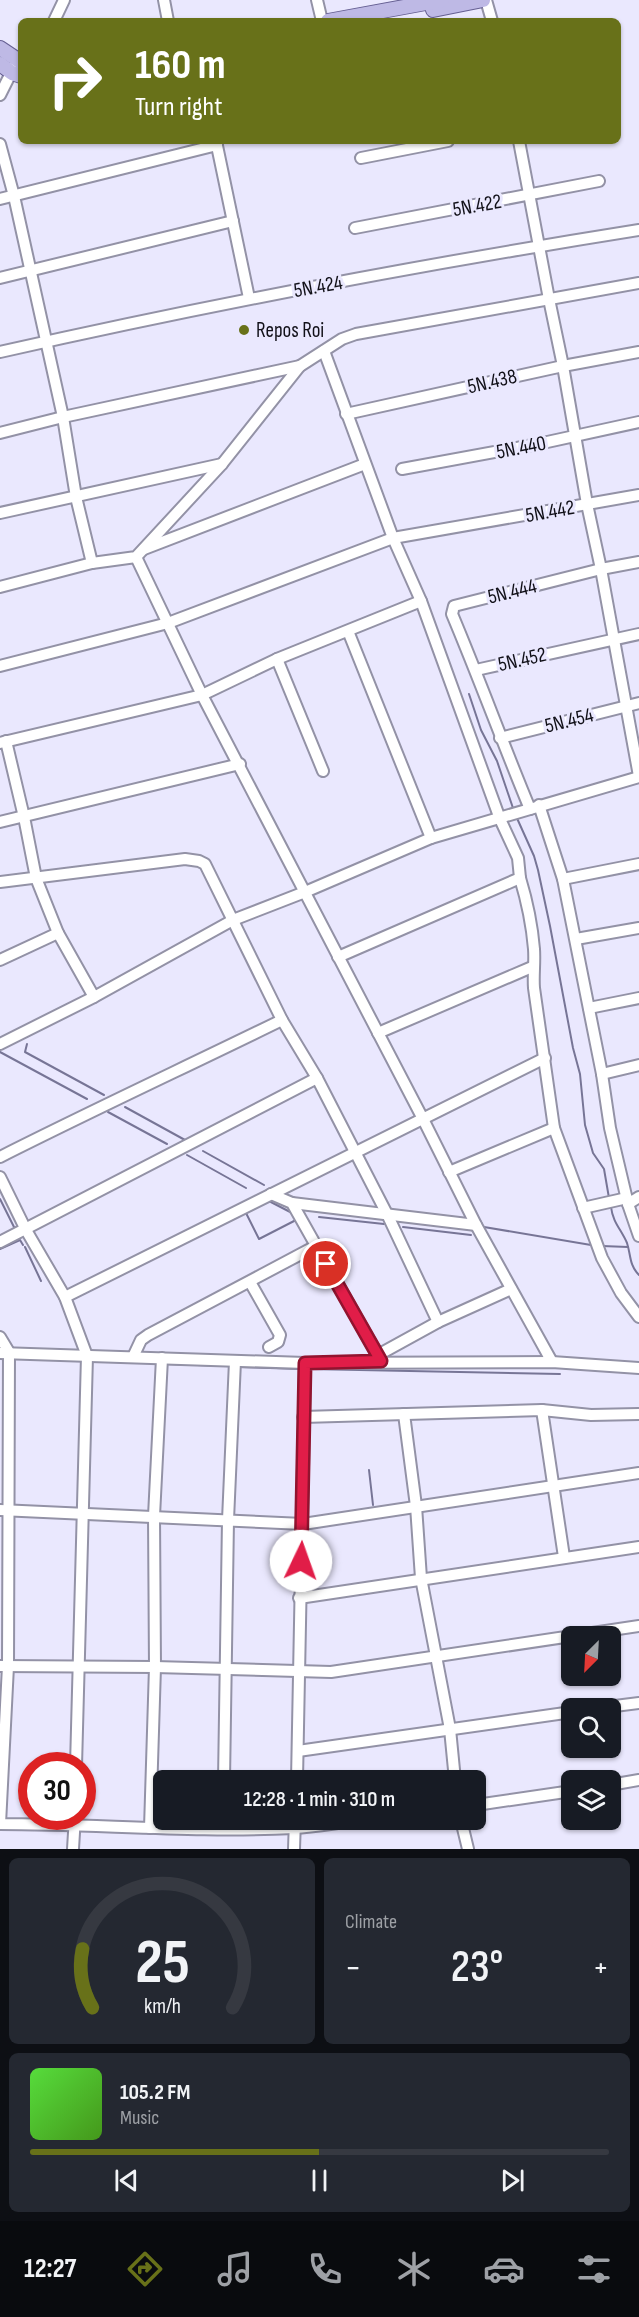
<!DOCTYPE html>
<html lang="en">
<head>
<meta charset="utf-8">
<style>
	:root { --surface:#171b24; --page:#242831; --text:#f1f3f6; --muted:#9ea1a6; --line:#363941; --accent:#687119 }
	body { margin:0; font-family:"Sofia Sans Condensed",sans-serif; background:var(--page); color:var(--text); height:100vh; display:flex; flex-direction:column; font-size:22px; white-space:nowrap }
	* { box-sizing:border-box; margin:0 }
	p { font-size:20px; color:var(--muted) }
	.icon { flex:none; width:33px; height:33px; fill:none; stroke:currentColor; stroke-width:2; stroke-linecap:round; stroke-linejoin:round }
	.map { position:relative; height:1849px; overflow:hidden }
	.side { display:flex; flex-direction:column; gap:9px; padding:9px; background:#0d0f14; flex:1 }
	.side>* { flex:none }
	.guide { position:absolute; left:18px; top:18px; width:603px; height:126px; border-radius:9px; box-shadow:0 2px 4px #0004; background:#687119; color:#fff; overflow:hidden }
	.needle { width:39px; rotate:204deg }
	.buttons { position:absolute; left:561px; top:1626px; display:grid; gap:12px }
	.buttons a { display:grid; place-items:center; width:60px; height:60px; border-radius:9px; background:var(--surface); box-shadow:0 2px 4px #0004; font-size:30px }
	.speed { position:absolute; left:18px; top:1752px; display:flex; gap:12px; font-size:30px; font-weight:700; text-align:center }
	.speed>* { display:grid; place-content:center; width:78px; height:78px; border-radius:50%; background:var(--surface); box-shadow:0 2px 4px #0004; line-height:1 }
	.speed .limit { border:9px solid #d22; background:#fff; color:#111 }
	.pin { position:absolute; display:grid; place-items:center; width:51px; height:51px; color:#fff; margin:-26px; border:3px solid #fff; border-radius:50%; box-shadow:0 2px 6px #0007 }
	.me { position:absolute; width:66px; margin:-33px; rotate:3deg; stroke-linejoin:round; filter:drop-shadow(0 0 4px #0008) }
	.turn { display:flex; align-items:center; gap:21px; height:126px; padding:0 18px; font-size:27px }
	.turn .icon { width:78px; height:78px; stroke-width:2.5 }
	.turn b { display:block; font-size:42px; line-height:51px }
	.big { font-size:45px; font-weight:600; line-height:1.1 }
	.side .card { flex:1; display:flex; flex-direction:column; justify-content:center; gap:9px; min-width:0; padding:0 21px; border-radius:9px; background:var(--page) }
	.side .dial { align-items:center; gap:0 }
	.dial svg { height:156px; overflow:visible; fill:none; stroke:var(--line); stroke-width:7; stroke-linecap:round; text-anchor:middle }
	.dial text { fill:var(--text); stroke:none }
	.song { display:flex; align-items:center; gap:18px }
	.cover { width:72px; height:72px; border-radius:9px; background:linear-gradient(135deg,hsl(110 70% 55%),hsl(100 70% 35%)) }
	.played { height:6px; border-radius:3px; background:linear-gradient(90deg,var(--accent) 50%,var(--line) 50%) }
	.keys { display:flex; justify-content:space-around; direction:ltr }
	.heat { display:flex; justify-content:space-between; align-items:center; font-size:33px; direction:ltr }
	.side .tiles { flex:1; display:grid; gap:9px; grid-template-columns:1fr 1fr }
	.card:last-child { grid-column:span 2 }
	.trip { position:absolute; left:153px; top:1770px; width:333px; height:60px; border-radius:9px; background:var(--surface); box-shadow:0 2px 4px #0004; font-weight:600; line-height:60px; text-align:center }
	.tab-bar { display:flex; height:96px; justify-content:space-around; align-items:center; background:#090b0e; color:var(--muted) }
	.tab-bar .icon { width:42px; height:42px }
	.tab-bar .active { color:var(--accent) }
	.tab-bar b { font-size:27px; color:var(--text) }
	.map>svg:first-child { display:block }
</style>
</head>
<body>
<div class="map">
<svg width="639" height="1849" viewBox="0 0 639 1849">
	<rect width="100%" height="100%" fill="#eae8fe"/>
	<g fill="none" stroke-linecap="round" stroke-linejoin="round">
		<g stroke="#777596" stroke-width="2">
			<path d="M469,694L481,730L497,761L514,811"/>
			<path d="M516,816L534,856L538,870L550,926L573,1048L580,1074L585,1125L593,1153L604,1169L609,1198"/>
			<path d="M27,1044L25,1052L104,1095"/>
			<path d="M0,1052L87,1099"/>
			<path d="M125,1107L185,1140"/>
			<path d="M108,1112L167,1144"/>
			<path d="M203,1151L264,1185"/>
			<path d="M187,1155L246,1188"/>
			<path d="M0,1199L15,1229"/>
			<path d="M267,1200L294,1214"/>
			<path d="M611,1207C613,1223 621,1229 627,1243C631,1255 629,1265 639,1275"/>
			<path d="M245,1211L259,1239L296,1220"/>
			<path d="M319,1217L384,1224"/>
			<path d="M403,1227L471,1235"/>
			<path d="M484,1227L591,1245"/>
			<path d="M602,1246L628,1247"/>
			<path d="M25,1247L41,1281"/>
			<path d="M0,1249L20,1240L23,1245"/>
			<path d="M258,1356L279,1357"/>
			<path d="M297,1357L330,1358"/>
			<path d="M166,1364L228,1366"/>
			<path d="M237,1367L301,1369"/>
			<path d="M309,1369L560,1374"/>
			<path d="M369,1470L373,1505"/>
		</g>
		<g stroke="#9392a6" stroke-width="14">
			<g id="minor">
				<path d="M164,0L168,21"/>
				<path d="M317,0L322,21"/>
				<path d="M486,0L492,21"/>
				<path d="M54,21L64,0"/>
				<path d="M0,95L17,61"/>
				<path d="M216,141L249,298"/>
				<path d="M519,141L549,299L563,366L587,504L601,569L639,776"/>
				<path d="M0,144L14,196L63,417L76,497L92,563"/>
				<path d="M361,158L448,141"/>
				<path d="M0,199L217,145"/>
				<path d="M355,228L599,181"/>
				<path d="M0,278L233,221"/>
				<path d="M324,351L393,538L421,601"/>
				<path d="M0,352C212,304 425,264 639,230"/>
				<path d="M346,414L563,366L639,352"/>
				<path d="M0,433L63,417L300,366"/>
				<path d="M402,469L538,444L639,422"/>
				<path d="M0,513L222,464"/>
				<path d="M144,549L365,464"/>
				<path d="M136,557L202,695L423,1119L476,1225L552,1362"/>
				<path d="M0,587L92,563L136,557L222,464L300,366L342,339L356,334L639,283"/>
				<path d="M348,631L431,838"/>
				<path d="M277,659L323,771"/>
				<path d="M0,666L168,623L393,538L639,495"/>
				<path d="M476,670L639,634"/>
				<path d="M500,738L639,703"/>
				<path d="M6,741L24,817L36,878L58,933L94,997"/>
				<path d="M0,743L202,695L277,659L421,601L500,819L518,858L520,878L338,957"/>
				<path d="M539,805L563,879L602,1074L610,1128L628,1204L639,1236"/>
				<path d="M530,809C503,744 479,678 452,614L454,606L601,569L639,562"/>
				<path d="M0,822L240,764"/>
				<path d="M520,878C527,901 532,925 534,949C535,962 533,975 534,988L554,1128L602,1258L621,1293L639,1317"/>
				<path d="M563,879L639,864"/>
				<path d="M0,882L185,859L199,861L205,864L282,1020L317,1078L388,1216L438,1322L511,1289"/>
				<path d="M576,939L639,928"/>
				<path d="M0,960L58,933"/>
				<path d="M589,1008L639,998"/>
				<path d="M378,1033L532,967"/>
				<path d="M0,1044L94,997L233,920L305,892L431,838L639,777"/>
				<path d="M602,1074L639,1065"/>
				<path d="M0,1157C93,1110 188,1066 282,1020"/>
				<path d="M449,1172L554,1128"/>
				<path d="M0,1177L26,1230L65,1297L87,1356L76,1766"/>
				<path d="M271,1194L292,1203L381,1361"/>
				<path d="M292,1203L476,1225"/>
				<path d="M628,1204L639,1197"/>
				<path d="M583,1208L627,1198"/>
				<path d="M0,1242L317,1078"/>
				<path d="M250,1282L280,1335L278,1342L269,1347"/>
				<path d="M65,1297L545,1058"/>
				<path d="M0,1337L9,1352L8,1666L0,1824C98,1824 196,1833 294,1828C317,1827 340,1822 362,1820"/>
				<path d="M0,1353L305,1363L552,1362L639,1368"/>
				<path d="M378,1355L438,1322"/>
				<path d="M133,1357L141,1340L148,1335L316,1246"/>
				<path d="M542,1410L564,1557"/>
				<path d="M404,1414L416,1506L421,1578L450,1729L455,1780"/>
				<path d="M303,1417L542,1410L591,1415L639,1414"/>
				<path d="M0,1510L303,1524L639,1473"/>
				<path d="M299,1598L639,1547"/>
				<path d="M0,1666L155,1667L331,1672L639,1626"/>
				<path d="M599,1708L639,1703"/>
				<path d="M298,1751L572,1712"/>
				<path d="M224,1780L228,1520L235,1361"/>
				<path d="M297,1780L305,1363"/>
				<path d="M610,1785L639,1780"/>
				<path d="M476,1805L572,1791"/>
				<path d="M461,1820L468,1849"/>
				<path d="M150,1828L155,1667L154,1516L162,1358"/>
				<path d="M73,1849L75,1816"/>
				<path d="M294,1849L295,1820"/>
			</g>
		</g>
		<g stroke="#655f92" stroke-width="16">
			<g id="major">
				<path d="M433,10L483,0"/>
				<path d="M328,21L442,0"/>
				<path d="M0,48L21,62"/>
				<path d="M0,64L12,73L21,76"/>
			</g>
		</g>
		<use href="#minor" stroke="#fff" stroke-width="10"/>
		<use href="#major" stroke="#beb9e5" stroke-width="14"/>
	</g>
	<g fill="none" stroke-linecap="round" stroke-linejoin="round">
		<g stroke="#92132f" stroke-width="15">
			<path id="route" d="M301,1561L305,1363L381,1361L326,1264"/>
		</g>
		<use href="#route" stroke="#e11d48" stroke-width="10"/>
	</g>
	<circle fill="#687119" stroke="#eae8fe" stroke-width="2" cx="244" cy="330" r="6"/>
	<g text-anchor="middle" stroke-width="6" stroke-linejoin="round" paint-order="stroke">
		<g font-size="21" fill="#111018" stroke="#eae8fe">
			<text transform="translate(477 205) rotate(-10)" y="7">5N.422</text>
			<text transform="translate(318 286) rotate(-10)" y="7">5N.424</text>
			<text transform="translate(492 381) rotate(-13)" y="7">5N.438</text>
			<text transform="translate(521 447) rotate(-11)" y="7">5N.440</text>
			<text transform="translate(550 511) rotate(-10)" y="7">5N.442</text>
			<text transform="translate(512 591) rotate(-14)" y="7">5N.444</text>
			<text transform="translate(522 659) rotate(-13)" y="7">5N.452</text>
			<text transform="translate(569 720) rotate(-14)" y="7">5N.454</text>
		</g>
		<g font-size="21" fill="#111018" stroke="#eae8fe" text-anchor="start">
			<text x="256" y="337">Repos Roi</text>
		</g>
	</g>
</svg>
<div class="buttons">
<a><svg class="needle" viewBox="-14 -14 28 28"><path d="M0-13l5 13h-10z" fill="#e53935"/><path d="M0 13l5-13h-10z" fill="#9ea1a6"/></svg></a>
<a><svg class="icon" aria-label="search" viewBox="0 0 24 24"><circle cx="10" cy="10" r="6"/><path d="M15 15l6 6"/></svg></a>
<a><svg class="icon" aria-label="layers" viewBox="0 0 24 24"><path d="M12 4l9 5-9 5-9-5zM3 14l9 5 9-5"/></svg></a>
</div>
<div class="speed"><div class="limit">30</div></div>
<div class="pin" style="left:326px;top:1264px;background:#d93025"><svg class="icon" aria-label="arrive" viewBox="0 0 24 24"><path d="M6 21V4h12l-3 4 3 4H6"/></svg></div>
<svg class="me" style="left:301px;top:1561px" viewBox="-20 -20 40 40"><circle r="19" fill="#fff"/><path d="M0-13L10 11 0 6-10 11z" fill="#e11d48"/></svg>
<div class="trip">12:28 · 1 min · 310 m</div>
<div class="guide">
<div class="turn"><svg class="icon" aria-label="right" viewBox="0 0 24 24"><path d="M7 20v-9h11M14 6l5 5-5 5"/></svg><div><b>160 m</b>Turn right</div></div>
</div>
</div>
<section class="side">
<div class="tiles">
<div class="card dial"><svg viewBox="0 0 100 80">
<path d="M14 69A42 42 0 1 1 86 69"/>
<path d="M14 69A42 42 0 0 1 9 39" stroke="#687119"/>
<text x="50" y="56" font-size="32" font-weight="700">25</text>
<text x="50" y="72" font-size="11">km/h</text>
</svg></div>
<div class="card"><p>Climate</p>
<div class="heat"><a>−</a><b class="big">23°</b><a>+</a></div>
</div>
<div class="card">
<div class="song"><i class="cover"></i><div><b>105.2 FM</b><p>Music</p></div></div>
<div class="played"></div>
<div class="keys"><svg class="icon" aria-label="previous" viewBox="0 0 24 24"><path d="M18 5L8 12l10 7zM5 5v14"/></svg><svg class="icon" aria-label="pause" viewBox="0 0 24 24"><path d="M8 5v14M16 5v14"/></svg><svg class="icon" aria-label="next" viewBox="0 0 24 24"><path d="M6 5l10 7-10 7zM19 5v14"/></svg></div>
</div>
</div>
</section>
<nav class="tab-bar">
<b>12:27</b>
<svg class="icon active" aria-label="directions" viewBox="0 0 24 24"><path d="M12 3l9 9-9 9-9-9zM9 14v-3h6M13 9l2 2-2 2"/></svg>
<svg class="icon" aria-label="music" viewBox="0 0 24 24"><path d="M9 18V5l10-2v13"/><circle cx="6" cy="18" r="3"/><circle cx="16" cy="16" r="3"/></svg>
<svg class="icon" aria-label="phone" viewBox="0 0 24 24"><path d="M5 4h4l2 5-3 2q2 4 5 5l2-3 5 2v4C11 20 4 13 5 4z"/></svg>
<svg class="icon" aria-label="climate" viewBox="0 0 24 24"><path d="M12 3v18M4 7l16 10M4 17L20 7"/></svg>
<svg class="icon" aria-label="car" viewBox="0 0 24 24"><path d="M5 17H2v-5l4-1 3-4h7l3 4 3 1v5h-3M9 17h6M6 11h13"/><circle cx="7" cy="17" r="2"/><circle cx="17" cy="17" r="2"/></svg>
<svg class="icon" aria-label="filters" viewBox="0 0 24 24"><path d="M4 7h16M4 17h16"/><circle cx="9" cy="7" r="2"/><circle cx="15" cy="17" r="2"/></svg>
</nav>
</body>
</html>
